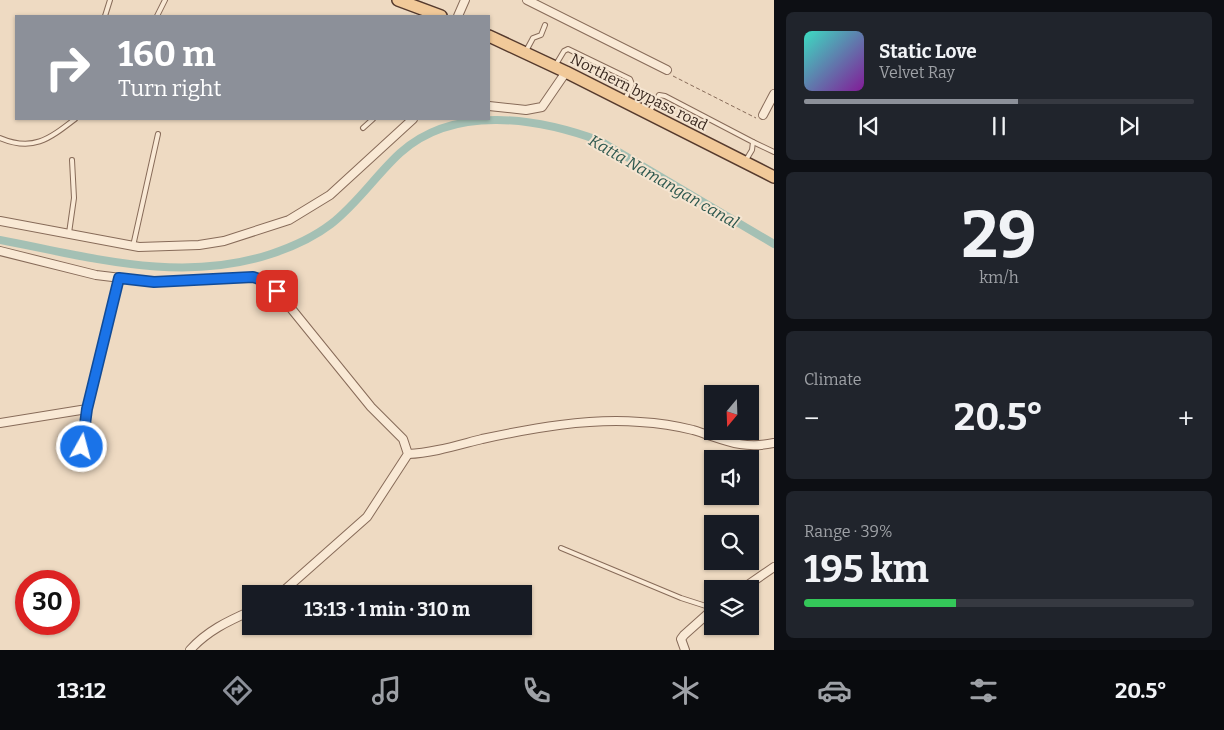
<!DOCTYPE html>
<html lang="en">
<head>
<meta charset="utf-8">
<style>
	:root { --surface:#171b24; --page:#20242c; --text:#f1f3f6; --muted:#9ea1a6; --line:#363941; --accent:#8c9099 }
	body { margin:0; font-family:Bitter,serif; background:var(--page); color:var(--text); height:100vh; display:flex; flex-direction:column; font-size:19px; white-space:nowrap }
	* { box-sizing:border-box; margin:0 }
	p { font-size:16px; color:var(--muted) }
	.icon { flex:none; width:28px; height:28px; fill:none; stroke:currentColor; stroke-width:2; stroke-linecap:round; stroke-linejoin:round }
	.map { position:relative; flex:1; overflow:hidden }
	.panel { display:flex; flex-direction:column; gap:12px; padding:12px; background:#0d0f14; width:450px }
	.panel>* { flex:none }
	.banner { position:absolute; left:15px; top:15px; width:475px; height:105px; border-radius:0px; box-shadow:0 1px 4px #0004; background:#8c9099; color:#fff; overflow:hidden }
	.needle { width:32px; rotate:199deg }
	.buttons { position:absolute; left:704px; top:385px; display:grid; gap:10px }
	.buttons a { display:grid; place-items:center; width:55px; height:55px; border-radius:0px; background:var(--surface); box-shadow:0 1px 4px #0004; font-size:25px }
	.speed { position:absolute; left:15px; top:570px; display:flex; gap:10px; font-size:25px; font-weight:700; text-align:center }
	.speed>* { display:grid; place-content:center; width:65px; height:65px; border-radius:50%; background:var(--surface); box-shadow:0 1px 4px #0004; line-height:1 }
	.speed .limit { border:8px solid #d22; background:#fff; color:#111 }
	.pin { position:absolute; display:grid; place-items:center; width:42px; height:42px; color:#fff; margin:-21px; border-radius:10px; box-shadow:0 2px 8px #0006 }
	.me { position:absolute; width:55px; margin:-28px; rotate:7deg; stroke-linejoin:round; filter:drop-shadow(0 0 4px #0008) }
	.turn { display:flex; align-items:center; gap:18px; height:105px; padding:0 20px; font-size:22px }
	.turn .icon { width:65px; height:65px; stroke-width:2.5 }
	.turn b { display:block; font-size:35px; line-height:42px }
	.big { font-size:38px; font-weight:700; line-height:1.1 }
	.panel .widget { flex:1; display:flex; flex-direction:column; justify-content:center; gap:8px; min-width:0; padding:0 18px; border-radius:8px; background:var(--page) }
	.panel .dial { align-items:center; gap:0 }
	.dial b { font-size:65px; line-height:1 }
	.song { display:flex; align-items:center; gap:15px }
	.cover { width:60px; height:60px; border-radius:8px; background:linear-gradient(135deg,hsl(170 70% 55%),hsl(290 70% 35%)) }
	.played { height:5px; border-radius:2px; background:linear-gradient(90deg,var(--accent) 55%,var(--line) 55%) }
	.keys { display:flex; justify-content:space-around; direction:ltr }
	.heat { display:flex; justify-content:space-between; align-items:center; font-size:28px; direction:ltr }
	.charge { height:8px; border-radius:4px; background:linear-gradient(90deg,#34c759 39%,var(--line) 0) }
	.trip { position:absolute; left:242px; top:585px; width:290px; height:50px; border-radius:0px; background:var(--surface); box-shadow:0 1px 4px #0004; font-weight:700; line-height:50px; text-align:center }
	.tabs { display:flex; height:80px; justify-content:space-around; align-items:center; background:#090b0e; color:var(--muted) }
	.tabs .icon { width:35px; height:35px }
	.tabs .current { color:var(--accent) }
	.tabs b { font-size:22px; color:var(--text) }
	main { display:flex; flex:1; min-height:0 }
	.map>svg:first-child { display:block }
</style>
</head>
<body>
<main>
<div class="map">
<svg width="774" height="650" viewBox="0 0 774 650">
	<rect width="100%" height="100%" fill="#eedac2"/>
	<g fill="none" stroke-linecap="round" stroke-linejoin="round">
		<path stroke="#a4c0b4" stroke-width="8" d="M0,240C90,257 181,284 271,254C292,247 314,237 331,224C357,204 376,175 400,153C454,104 538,118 600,141L774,244"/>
		<g stroke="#876b59" stroke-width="6">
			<g id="lane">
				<path d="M105,16L110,0"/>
				<path d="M157,16L165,0"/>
				<path d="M526,51L533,38L541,35L545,25"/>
				<path d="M555,66L564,51L568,49L630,79L632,84L625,99"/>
				<path d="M649,113L659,95L665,96L753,142L752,150L746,160"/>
				<path d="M363,128L373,119"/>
				<path d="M0,138C33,152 49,139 75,119"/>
				<path d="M753,142L774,152"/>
				<path d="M69,233L74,198L72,160"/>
				<path d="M133,246L158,134"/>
				<path d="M561,548L681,598L712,608"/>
			</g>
		</g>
		<g stroke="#876b59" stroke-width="10">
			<g id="street">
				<path d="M527,0L667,70"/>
				<path d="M458,16L465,0"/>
				<path d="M489,106L526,110L542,107L566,72"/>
				<path d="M763,115L774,94"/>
				<path d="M0,221L139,247L199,245L224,241L289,220L330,195L413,119"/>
				<path d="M0,251L96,275L154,282L253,277L262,280L277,291L371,407L403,439L408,454L367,517L280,594"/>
				<path d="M0,423L87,409L119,278"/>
				<path d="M408,454C433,453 458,445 482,439C533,428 588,418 640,422C657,423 677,426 693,430C723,439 741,450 774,443"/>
				<path d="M80,466L87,409"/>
				<path d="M742,589L774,567"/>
				<path d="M190,650C207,631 228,621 251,611"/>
				<path d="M685,650L681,639L684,635L712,610"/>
			</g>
		</g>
		<g stroke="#553a2d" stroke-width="14">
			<g id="primary">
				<path d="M398,0L441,16"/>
				<path d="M489,36L566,72L774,177"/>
			</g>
		</g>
		<path stroke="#876b59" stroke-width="1" stroke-dasharray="4 2.5" stroke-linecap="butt" d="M673,76L756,118"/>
		<use href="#lane" stroke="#f9e9d5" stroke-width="4"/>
		<use href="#street" stroke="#f9e9d5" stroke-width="8"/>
		<use href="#primary" stroke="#f1c999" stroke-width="11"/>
	</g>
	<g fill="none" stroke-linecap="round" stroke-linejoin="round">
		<g stroke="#114b97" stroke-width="12">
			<path id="route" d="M82,447L87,409L119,278L154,282L253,277L262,280L277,291"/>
		</g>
		<use href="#route" stroke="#1a73e8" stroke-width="9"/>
	</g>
	<g text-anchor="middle" stroke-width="4" stroke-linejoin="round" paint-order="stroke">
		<g font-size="15" fill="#37261d" stroke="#f5e5d1">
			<text transform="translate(639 92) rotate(27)" y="5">Northern bypass road</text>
		</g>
		<g font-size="16" font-style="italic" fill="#2c574e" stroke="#f5e5d1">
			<text transform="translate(664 181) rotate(30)" y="6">Katta Namangan canal</text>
		</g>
	</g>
</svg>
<div class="buttons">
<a><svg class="needle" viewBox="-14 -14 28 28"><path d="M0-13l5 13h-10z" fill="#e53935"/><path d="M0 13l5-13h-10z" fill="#9ea1a6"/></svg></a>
<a><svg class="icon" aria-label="sound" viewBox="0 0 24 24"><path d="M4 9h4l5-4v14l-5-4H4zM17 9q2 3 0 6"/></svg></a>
<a><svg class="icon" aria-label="search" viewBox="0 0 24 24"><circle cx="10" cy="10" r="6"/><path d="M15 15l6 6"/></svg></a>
<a><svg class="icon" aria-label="layers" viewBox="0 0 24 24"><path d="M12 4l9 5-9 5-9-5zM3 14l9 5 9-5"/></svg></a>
</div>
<div class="speed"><div class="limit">30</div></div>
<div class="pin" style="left:277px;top:291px;background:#d93025"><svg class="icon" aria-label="arrive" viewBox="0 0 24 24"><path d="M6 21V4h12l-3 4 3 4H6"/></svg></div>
<svg class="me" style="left:82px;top:447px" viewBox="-20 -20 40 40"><circle r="17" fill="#1a73e8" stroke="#fff" stroke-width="3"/><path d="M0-11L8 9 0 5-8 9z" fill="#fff"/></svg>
<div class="trip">13:13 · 1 min · 310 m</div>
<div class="banner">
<div class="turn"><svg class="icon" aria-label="right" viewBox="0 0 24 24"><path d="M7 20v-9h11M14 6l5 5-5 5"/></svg><div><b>160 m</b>Turn right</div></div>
</div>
</div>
<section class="panel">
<div class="widget">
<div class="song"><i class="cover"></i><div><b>Static Love</b><p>Velvet Ray</p></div></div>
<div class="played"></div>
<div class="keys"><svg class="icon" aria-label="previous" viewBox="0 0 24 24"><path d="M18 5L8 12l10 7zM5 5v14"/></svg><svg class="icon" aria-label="pause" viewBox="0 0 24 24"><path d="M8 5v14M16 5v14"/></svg><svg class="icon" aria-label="next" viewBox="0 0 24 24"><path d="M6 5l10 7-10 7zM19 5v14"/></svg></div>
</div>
<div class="widget dial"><b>29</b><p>km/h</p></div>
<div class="widget"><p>Climate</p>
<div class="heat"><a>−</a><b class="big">20.5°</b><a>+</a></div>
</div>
<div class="widget"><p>Range · 39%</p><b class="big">195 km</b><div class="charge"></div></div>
</section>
</main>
<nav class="tabs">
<b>13:12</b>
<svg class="icon current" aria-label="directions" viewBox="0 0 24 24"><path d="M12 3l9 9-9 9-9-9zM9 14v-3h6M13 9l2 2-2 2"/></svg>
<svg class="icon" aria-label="music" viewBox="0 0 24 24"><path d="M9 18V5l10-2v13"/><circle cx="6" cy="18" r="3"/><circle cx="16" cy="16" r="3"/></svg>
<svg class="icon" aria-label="phone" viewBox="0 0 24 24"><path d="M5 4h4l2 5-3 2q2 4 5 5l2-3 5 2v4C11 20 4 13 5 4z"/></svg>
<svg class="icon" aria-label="climate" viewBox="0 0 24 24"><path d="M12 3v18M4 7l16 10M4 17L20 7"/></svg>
<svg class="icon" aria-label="car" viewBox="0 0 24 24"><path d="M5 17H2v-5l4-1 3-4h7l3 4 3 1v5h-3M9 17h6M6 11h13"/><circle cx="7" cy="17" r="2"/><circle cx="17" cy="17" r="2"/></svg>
<svg class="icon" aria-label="filters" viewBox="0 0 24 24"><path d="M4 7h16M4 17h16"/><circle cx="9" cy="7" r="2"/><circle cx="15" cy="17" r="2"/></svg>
<b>20.5°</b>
</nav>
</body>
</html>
